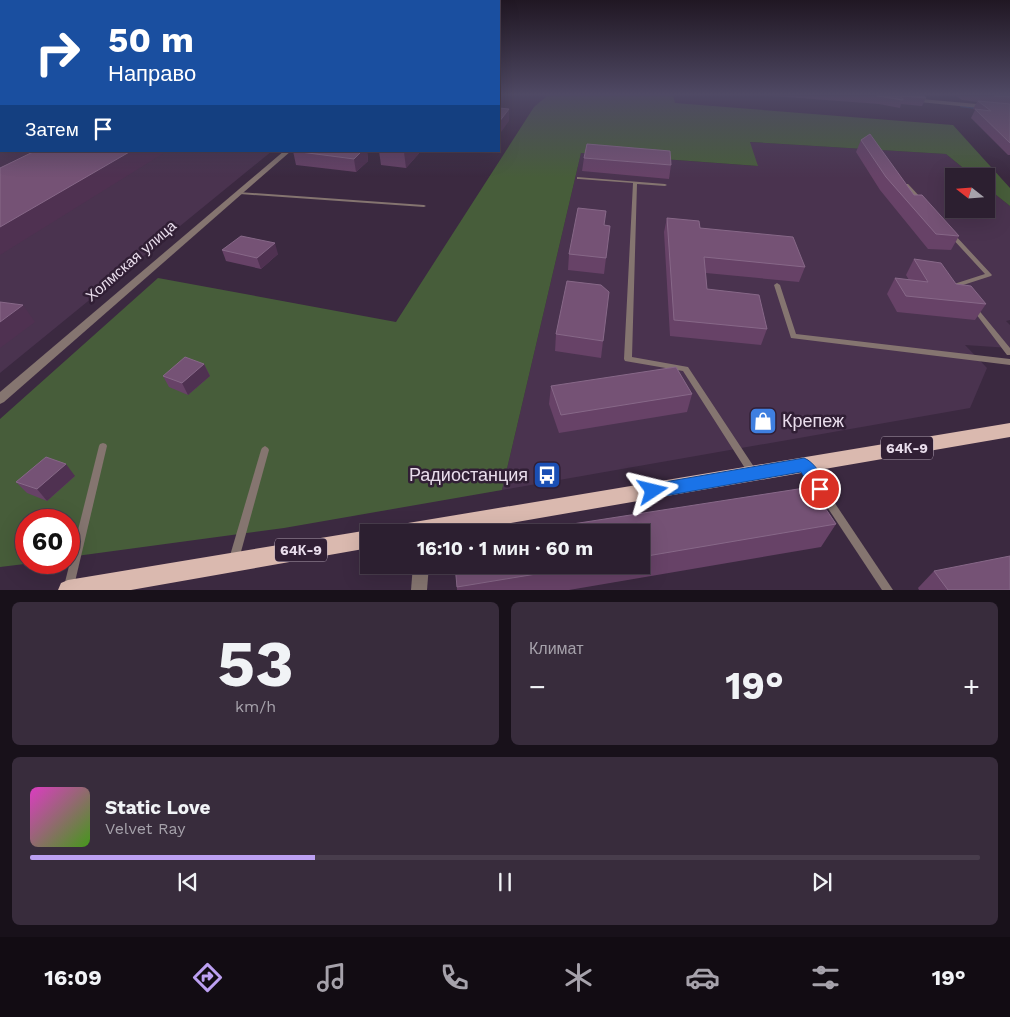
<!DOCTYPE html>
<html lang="ru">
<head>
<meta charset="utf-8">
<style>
	:root { --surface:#2c1f30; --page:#382c3c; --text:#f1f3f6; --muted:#a6a2ab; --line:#483d4c; --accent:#bca0f2 }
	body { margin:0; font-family:"Work Sans",sans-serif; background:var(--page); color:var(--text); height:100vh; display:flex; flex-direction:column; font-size:19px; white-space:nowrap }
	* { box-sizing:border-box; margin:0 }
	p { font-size:16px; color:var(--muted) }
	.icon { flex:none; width:28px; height:28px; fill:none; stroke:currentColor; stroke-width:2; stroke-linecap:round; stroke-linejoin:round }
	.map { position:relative; height:590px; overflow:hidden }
	.details { display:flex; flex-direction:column; gap:12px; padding:12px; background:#18111a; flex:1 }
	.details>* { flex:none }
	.banner { position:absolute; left:0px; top:0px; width:500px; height:152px; box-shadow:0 5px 20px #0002,0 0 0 1px var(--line); background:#1a4fa0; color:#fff; overflow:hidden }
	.needle { width:32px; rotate:287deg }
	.tools { position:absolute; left:945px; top:168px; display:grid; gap:10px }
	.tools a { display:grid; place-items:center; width:50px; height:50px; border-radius:0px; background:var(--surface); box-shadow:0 5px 20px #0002,0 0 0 1px var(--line); font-size:25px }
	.speed { position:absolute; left:15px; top:509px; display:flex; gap:10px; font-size:25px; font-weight:700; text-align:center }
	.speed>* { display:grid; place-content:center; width:65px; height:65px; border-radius:50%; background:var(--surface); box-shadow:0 5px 20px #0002,0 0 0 1px var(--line); line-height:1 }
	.speed .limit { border:8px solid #d22; background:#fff; color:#111 }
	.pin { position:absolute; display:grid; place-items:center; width:42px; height:42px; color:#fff; margin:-21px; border:2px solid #fff; border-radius:50%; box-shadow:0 1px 5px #0007 }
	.me { position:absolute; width:55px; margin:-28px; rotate:80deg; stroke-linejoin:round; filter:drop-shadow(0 0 4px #0008) }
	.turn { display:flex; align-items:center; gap:18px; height:105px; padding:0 25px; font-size:22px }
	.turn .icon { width:65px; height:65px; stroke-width:2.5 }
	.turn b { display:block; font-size:35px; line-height:42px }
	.then { display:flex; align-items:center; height:48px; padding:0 25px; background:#0003; gap:10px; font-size:19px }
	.big { font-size:38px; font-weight:700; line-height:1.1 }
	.details .widget { flex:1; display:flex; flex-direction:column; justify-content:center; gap:8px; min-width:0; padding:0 18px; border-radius:8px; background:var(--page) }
	.details .dial { align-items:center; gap:0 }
	.dial b { font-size:65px; line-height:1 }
	.song { display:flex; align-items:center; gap:15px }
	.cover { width:60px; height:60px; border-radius:8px; background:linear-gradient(135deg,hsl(310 70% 55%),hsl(100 70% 35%)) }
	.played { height:5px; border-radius:2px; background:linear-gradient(90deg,var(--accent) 30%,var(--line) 30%) }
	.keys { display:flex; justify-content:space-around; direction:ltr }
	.heat { display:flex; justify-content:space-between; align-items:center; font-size:28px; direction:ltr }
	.details .tiles { flex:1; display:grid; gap:12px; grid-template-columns:1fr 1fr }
	.widget:last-child { grid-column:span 2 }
	.trip { position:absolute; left:360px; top:524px; width:290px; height:50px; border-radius:0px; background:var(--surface); box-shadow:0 5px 20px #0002,0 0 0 1px var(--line); font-weight:700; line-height:50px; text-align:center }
	.tabs { display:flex; height:80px; justify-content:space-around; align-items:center; background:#120c13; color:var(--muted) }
	.tabs .icon { width:35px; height:35px }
	.tabs .current { color:var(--accent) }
	.tabs b { font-size:22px; color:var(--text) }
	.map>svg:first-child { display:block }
</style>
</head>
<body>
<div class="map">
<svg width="1010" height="590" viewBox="0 0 1010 590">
	<rect width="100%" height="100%" fill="#3b2940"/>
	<g fill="#4a334f">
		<path d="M0,95L1,151H272L0,373Z"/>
		<path d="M749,142L946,154L973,176H954V209H986V187L1010,206V320L1006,321L1010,325V348L965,345L987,368L970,408L502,490L581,153L757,166Z"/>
	</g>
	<path fill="#475d3a" d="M548,95H673L675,103L953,125L1010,188V206L986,187V176H973L946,154L750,142L758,166L581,153L502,490L284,528L69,557V520H26V562L33,563L0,567V419L158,278L396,322L534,107Z"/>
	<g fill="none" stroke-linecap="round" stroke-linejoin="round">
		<path stroke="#334e7a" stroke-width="2.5" d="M961,106L978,108"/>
		<g fill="#857570" fill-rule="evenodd">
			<rect x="0" y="114" width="1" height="2"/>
			<path d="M577,177L665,184L667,185L665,186L637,184L632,357L688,367L756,470L757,473L756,476L753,477L750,476L683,371L625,361L624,359L633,183L579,179H577Z"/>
			<path d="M904,184H908L922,199V201H918L904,186Z"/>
			<path d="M238,192L424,205L426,206L424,207L240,194H238Z"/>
			<path d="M952,233L954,234L992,275L991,276L960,286L963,289L960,291C957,290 955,288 953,285L954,284L985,274L950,236L949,235Z"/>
			<path d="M777,283L780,285L796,334L1010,359V365L791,338L774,285Z"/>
			<path d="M975,307L977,308L1010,348V355H1007L973,310L972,309Z"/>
			<path d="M103,443L106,444L107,446L74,586L73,590H65L64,586L99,446L100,444Z"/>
			<path d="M265,446L268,448L269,450L239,559L238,562L234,564L230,562L229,559L261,450L262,448Z"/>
			<path d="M805,462L808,463L893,590H882L802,469L801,466L802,463Z"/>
		</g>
		<g fill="#857570" fill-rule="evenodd">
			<path d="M911,98L1010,107V111L909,101L908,100Z"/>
			<path d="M284,151H291L4,402L0,404V392Z"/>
			<path d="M413,565H429L427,590H411Z"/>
		</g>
		<g fill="#dab9af" fill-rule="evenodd">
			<path d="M1010,423V437L458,532H398L401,526L408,523Z"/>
			<path d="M369,530L376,532H369V548L131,590H58L61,583L68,580Z"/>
		</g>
	</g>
	<g fill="#674267">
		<path d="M773,96H924L926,98L922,106L901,104L900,108L879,104Z"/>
		<path d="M956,96H1010V155H1008L971,118L975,110L973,109L977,102L962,100Z"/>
		<path d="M861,140L914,195L959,236L951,250L928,249L880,190L856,152Z"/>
		<path d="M293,151H367L368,161L356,172L296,165Z"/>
		<path d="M379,151H421L406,168L381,165Z"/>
		<path d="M584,158L671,165L669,179L582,171Z"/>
		<path d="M667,218L700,228L805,267L799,282L706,273L707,289L767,329L761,345L670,336L664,232Z"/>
		<path d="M604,225L606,258L604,274L568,270L569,254Z"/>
		<path d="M222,250L278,254L261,269L226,261Z"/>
		<path d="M914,259L956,284L986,304L975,320L897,312L887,294L895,278L909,280L906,275Z"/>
		<path d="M556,334L603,341L601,358L555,351Z"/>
		<path d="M204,364L210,376L188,395L169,387L163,376Z"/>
		<path d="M551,386L692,394L687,412L559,433L549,404Z"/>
		<path d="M75,476L47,501L27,493L16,482Z"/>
		<path d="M836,524L821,547L569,590H457L455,565H641V532Z"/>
		<path d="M934,571L1010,590H919L918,588Z"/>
	</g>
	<g fill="#4f3151">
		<path d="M509,109V121L499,135V122Z"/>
		<path d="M131,151H167L0,255V227Z"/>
		<path d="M362,151H367L368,161L356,172L354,159Z"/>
		<path d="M405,151H421L406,168L404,152Z"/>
		<path d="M275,243L278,254L261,269L257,258Z"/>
		<path d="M23,305L35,322L0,348V322Z"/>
		<path d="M204,364L210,376L188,395L182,383Z"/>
		<path d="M66,464L75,476L47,501L37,489Z"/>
	</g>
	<g fill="#755275" stroke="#876888">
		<path d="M877,96H924L926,98L901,96L903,100Z"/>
		<path d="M994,96H1010V97Z"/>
		<path d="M978,101L1010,104V143L975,109L991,111Z"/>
		<path d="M499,108L509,109L499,122Z"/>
		<path d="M870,134L914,195H922L959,236L936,234L886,177L861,140Z"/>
		<path d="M587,144L670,151L671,165L584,158Z"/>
		<path d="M35,151H131L0,227V168Z"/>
		<path d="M293,151H362L354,159Z"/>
		<path d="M578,208L606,211L604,225L610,226L606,258L569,254Z"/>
		<path d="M667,218L699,221L700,228L793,237L805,267L704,257L707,289L759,295L767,329L674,320Z"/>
		<path d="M241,236L275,243L257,258L222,250Z"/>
		<path d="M914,259L941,263L956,284L971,286L986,304L906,296L895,278L928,282Z"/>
		<path d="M567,281L601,285L609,292L603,341L556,334Z"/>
		<path d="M0,302L23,305L0,322Z"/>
		<path d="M185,357L204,364L182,383L163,376Z"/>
		<path d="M676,367L692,394L561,415L551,386Z"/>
		<path d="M46,457L66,464L37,489L16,482Z"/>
		<path d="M811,487L836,524L641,557V532H521Z"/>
		<path d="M1010,556V590H948L934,571Z"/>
		<path d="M455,565H591L457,587Z"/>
	</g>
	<linearGradient id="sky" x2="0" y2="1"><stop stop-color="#201723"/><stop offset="0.53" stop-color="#4f4964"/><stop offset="1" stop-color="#4f4964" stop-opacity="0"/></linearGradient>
	<rect width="1010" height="178" fill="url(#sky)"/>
	<path fill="#1a73e8" stroke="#114b97" d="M804,458C815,462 824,479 829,489L826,494L820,496L815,494L801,472L653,498L647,496L645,491L647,486L653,484Z"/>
	<defs>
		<g id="shop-square" transform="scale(1.4375)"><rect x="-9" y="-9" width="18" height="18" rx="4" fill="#3f7fe0" stroke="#311f35"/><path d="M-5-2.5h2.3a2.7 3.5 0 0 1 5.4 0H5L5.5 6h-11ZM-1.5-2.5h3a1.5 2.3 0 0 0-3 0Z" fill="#fff"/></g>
		<g id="bus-square" transform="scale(1.4375)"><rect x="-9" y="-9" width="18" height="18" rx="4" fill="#1a4fb4" stroke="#311f35"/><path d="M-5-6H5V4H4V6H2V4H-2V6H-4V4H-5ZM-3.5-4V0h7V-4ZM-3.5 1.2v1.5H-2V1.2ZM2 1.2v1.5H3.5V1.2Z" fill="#fff"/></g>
	</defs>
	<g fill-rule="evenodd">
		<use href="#shop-square" x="763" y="421"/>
		<use href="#bus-square" x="547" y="475"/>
	</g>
	<g text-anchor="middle" stroke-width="5" stroke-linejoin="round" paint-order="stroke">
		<g fill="#311f35" stroke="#b2a4b5" stroke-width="1">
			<rect x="881" y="436.5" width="52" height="23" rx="4"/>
			<rect x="275" y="538.5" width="52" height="23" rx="4"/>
		</g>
		<g font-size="14" font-weight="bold" fill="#e9ddec">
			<text x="907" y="453">64К-9</text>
			<text x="301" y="555">64К-9</text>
		</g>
		<g font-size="15" fill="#e9ddec" stroke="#311f35">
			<text transform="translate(131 261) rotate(-41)" y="5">Холмская улица</text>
		</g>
		<g font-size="18" fill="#e9ddec" stroke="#311f35" text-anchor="start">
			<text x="782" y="427">Крепеж</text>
			<text x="528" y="481" text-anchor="end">Радиостанция</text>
		</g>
	</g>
</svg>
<div class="tools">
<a><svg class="needle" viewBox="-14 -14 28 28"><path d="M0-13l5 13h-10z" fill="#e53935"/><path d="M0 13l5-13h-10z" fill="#a6a2ab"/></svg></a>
</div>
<div class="speed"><div class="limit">60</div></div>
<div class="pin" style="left:820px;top:489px;background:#d93025"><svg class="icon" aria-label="arrive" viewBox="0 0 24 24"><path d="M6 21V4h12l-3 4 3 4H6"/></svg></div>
<svg class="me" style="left:653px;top:491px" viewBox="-20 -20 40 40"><path d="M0-17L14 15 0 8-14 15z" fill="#1a73e8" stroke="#fff" stroke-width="4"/></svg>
<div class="trip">16:10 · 1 мин · 60 m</div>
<div class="banner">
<div class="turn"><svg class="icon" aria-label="right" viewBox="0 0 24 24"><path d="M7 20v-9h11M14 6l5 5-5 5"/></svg><div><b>50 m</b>Направо</div></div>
<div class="then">Затем<svg class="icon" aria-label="arrive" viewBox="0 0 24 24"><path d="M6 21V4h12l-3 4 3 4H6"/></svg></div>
</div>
</div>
<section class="details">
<div class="tiles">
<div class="widget dial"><b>53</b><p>km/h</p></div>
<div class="widget"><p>Климат</p>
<div class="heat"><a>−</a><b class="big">19°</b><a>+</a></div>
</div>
<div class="widget">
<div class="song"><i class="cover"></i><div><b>Static Love</b><p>Velvet Ray</p></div></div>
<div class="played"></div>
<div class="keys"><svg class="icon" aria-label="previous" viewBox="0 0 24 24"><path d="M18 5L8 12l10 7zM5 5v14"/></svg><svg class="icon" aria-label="pause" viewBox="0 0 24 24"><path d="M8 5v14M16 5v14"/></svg><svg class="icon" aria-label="next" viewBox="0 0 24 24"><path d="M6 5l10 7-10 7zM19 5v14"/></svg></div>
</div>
</div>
</section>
<nav class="tabs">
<b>16:09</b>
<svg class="icon current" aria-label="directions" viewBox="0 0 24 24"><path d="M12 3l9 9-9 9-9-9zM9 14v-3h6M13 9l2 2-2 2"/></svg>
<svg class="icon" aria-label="music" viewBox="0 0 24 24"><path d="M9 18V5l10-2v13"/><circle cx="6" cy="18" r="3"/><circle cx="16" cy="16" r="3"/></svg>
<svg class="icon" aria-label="phone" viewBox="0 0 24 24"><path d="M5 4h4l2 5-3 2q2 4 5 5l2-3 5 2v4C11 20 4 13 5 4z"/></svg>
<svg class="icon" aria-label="climate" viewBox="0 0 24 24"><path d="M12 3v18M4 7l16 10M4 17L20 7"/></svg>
<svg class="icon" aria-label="car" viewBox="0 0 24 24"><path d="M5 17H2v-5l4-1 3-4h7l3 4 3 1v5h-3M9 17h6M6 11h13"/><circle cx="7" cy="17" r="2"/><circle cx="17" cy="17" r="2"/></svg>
<svg class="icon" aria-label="filters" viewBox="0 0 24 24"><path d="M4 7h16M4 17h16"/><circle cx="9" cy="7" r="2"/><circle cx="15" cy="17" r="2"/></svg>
<b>19°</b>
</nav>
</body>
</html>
